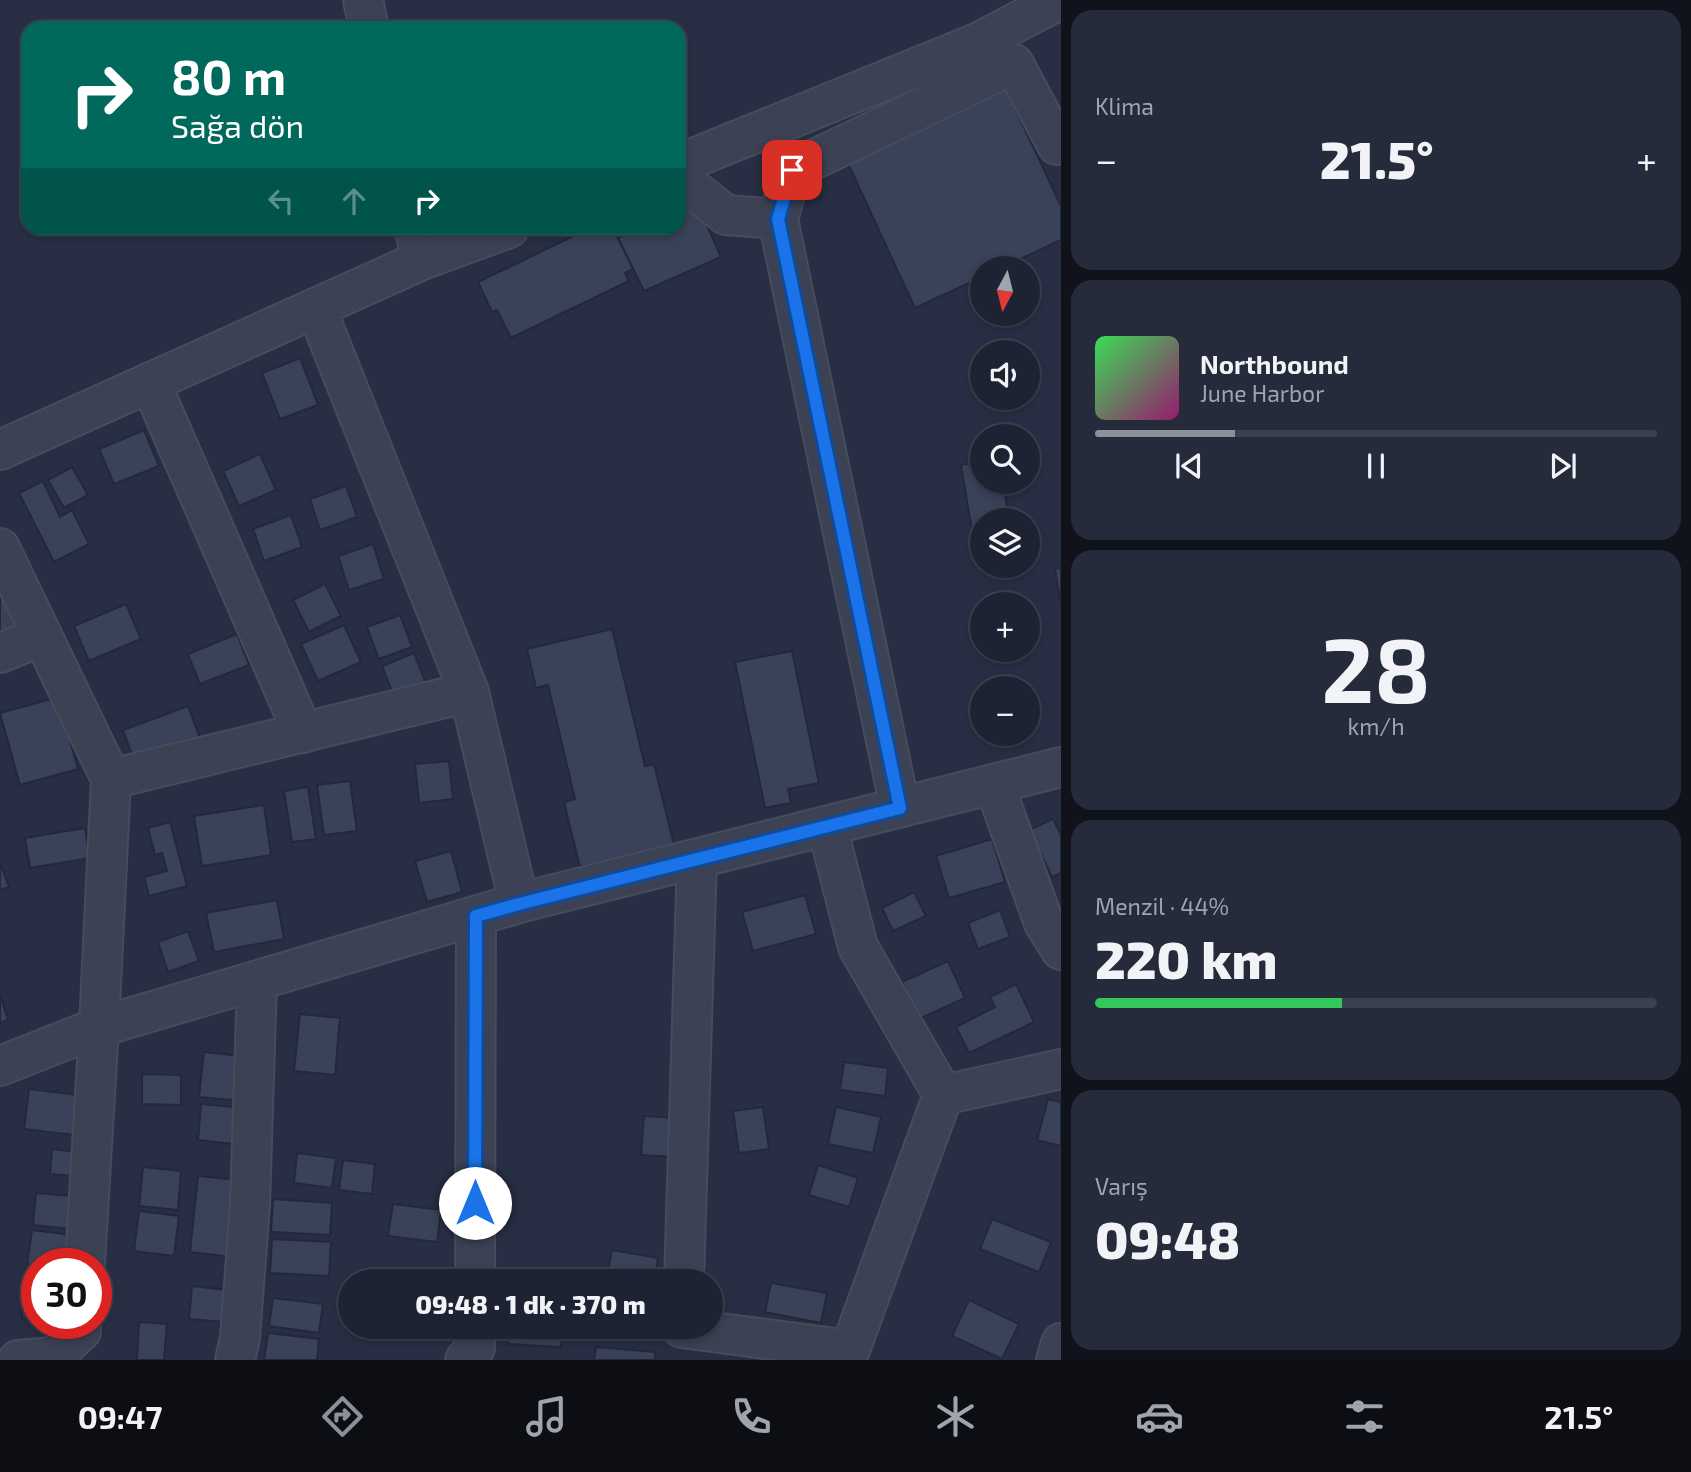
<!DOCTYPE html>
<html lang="tr">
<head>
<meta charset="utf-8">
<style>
	:root { --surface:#1e2333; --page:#262b3b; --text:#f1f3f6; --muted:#a1a4ac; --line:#3c404e; --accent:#8c9099 }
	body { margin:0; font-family:"Exo 2",sans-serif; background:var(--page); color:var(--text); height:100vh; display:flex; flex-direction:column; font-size:26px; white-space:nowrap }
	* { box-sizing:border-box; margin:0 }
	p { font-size:23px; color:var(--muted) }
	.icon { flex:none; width:38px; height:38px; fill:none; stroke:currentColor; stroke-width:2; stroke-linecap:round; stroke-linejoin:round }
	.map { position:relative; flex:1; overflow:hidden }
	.details { display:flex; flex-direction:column; gap:10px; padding:10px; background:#10131c; width:630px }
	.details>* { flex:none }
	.guide { position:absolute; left:21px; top:21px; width:665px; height:214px; border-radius:21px; box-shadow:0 4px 10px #0003,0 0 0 2px var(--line); background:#00695c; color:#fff; overflow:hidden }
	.needle { width:46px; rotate:187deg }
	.fabs { position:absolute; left:970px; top:256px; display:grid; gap:14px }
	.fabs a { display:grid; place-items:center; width:70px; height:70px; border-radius:50%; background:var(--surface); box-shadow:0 4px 10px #0003,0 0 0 2px var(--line); font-size:35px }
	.speed { position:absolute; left:21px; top:1248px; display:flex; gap:14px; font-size:35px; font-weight:700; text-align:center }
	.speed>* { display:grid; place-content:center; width:91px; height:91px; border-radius:50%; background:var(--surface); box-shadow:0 4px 10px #0003,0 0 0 2px var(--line); line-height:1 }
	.speed .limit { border:10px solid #d22; background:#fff; color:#111 }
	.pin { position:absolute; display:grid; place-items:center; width:60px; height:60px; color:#fff; margin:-30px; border-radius:14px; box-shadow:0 4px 10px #0006 }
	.me { position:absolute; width:77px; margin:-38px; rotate:0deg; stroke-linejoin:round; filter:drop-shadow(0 0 5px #0008) }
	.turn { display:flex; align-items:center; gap:24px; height:147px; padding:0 35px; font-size:32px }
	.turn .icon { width:91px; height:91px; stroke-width:2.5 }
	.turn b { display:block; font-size:49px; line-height:60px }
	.lanes { display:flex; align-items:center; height:66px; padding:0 35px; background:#0003; justify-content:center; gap:35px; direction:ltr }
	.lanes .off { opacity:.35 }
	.big { font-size:52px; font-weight:800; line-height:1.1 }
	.details .tile { flex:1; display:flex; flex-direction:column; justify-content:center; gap:10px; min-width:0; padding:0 24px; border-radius:21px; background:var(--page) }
	.details .dial { align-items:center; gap:0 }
	.dial b { font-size:91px; line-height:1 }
	.song { display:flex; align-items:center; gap:21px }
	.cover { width:84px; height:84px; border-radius:10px; background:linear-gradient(135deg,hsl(130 70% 55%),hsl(320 70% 35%)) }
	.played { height:7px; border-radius:4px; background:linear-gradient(90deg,var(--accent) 25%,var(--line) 25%) }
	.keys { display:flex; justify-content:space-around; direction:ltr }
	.heat { display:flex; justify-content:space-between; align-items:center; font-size:38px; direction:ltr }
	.charge { height:10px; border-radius:5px; background:linear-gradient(90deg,#34c759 44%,var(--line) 0) }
	.trip { position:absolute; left:338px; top:1269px; width:385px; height:70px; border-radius:35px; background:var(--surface); box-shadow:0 4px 10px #0003,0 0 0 2px var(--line); font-weight:800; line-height:70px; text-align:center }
	.tab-bar { display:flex; height:112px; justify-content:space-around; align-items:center; background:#0c0e14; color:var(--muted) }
	.tab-bar .icon { width:49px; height:49px }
	.tab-bar .selected { color:var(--accent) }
	.tab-bar b { font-size:32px; color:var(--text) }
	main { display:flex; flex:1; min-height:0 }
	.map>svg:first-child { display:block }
</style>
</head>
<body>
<main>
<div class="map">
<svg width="1061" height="1360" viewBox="0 0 1061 1360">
	<rect width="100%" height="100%" fill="#282f44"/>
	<g fill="#3a425a" stroke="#23283b" stroke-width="2">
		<path d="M1003,83L1061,206V240L1001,268H982V277L915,308L845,157Z"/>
		<path d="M697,203L721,257L644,291L618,238L642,228H679V211Z"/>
		<path d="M590,228H613L633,269L625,273L629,281L511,338L497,310L492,312L478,282Z"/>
		<path d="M300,358L318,405L280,419L262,373Z"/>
		<path d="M144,430L159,466L114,484L99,449Z"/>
		<path d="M260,454L276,490L239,506L223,471Z"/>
		<path d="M982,462V481H1003L1009,520H982V530L972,531L961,465Z"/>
		<path d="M72,467L88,495L64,508L48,480Z"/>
		<path d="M43,481L60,517L72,510L89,544L54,562L19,493Z"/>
		<path d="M346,486L357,517L320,530L310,499Z"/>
		<path d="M291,515L302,547L264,561L253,529Z"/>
		<path d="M373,544L384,579L349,590L338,556Z"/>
		<path d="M1061,568V606L1055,569Z"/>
		<path d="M325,584L341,616L309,632L293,600Z"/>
		<path d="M0,592L21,639L0,648Z"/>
		<path d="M126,604L141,639L89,661L74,626Z"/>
		<path d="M400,615L412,647L379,659L367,627Z"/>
		<path d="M344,625L361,662L318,681L301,644Z"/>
		<path d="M612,629L645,766L654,764L674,845L580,867L564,802L575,799L548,685L536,688L527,649Z"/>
		<path d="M237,634L249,665L200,684L188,654Z"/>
		<path d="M792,651L819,783L788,789L791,803L765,808L735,662Z"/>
		<path d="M414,653L430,694L398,706L382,666Z"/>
		<path d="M58,697L78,769L20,785L0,713Z"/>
		<path d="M188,706L202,744L137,768L123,730Z"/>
		<path d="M449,761L453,799L419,803L415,764Z"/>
		<path d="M350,781L357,831L324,835L317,785Z"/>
		<path d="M308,787L316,839L292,842L284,791Z"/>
		<path d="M264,805L271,855L202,866L194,816Z"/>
		<path d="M1053,819L1061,835V873L1052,877L1029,830Z"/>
		<path d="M170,822L187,886L149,896L144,877L167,871L162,853L155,855L148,828Z"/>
		<path d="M85,828L90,858L30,868L25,838Z"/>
		<path d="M992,839L1005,882L949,898L936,856Z"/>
		<path d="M451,851L462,892L427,902L415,861Z"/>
		<path d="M0,863L9,887L0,890Z"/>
		<path d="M914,892L926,916L893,931L882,908Z"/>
		<path d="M805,895L816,934L753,951L742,912Z"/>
		<path d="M277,900L284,939L214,952L206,913Z"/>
		<path d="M1000,910L1010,937L978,949L968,923Z"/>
		<path d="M188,931L199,961L168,972L158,942Z"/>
		<path d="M948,961L965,998L919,1019L902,982Z"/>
		<path d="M1016,984L1034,1022L969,1053L956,1027L995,1007L990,997Z"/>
		<path d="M0,994L8,1020L0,1023Z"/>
		<path d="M300,1014L340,1018L335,1075L294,1071Z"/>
		<path d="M204,1052L249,1057L244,1101L199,1097Z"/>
		<path d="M844,1062L888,1068L885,1096L840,1090Z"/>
		<path d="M142,1074L181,1075V1105L142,1104Z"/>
		<path d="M29,1089L87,1096L82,1136L24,1129Z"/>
		<path d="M1048,1099L1061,1102V1146L1037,1140Z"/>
		<path d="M201,1104L244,1108L241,1145L198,1140Z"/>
		<path d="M763,1107L769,1149L739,1153L733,1111Z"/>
		<path d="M836,1107L881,1117L873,1153L828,1144Z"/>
		<path d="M644,1116L678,1118L676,1157L641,1155Z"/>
		<path d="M52,1149L87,1153L84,1177L50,1174Z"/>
		<path d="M297,1153L336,1158L332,1188L294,1183Z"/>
		<path d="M343,1160L375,1164L372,1194L339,1190Z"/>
		<path d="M818,1165L858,1178L849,1207L809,1195Z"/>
		<path d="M143,1167L181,1171L178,1210L139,1206Z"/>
		<path d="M198,1176L240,1180L233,1257L190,1252Z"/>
		<path d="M36,1193L83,1197L80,1230L33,1225Z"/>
		<path d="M273,1199L332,1203L330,1235L271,1232Z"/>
		<path d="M393,1204L441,1210L437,1242L388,1236Z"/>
		<path d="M139,1211L179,1216L174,1256L134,1251Z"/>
		<path d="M992,1219L1051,1242L1039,1272L980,1249Z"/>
		<path d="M32,1230L80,1236L77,1264H37V1265L27,1264Z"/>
		<path d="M272,1239L331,1242L329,1276L270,1273Z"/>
		<path d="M612,1250L658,1258L654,1281H606Z"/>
		<path d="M771,1283L827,1293L821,1323L765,1312Z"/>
		<path d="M192,1286L228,1290L225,1322L189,1319Z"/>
		<path d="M25,1289L37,1290V1319L22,1318Z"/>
		<path d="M273,1298L323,1304L319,1333L269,1326Z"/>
		<path d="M969,1300L1019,1324L1002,1359L952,1336Z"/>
		<path d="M139,1322L167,1324L164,1360H137Z"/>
		<path d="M393,1326H445L444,1340L392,1336Z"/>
		<path d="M509,1326H562L561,1347L508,1344Z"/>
		<path d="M268,1333L319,1339L317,1360H264Z"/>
		<path d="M596,1347L655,1352V1360H594Z"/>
	</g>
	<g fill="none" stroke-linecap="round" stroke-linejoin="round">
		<g stroke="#464b5d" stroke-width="42">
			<g id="minor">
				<path d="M363,0L369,28"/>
				<path d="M679,164L977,43L1059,0"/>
				<path d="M679,178L726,215L778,219L900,808"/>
				<path d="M778,219L792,170L1014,64L1057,145"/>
				<path d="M414,228L422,260"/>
				<path d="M316,308L469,692L519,903"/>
				<path d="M150,382L303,733"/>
				<path d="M0,450L422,260L509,228"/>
				<path d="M0,548L111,779L99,1027L85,1264"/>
				<path d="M0,653L42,636"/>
				<path d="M111,779L469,692"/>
				<path d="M994,784L1044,923L1061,950"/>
				<path d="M0,1066L99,1027L519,903L1061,767"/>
				<path d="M943,1095L1061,1069"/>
				<path d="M475,1281L476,916"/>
				<path d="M684,1281L697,859"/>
				<path d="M683,1326L682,1328L850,1350L943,1095L858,947L827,826"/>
				<path d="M18,1360L53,1357L81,1331V1323"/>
				<path d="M235,1360L240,1338L250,1204L257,981"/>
				<path d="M465,1360L475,1348V1326"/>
				<path d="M1056,1360L1061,1343"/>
			</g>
		</g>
		<use href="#minor" stroke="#3c4254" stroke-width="38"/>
	</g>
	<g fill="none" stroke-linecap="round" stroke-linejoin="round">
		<g stroke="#114b97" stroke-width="18">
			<path id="route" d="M475,1203L476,916L519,904L900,808L778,219L792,170"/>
		</g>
		<use href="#route" stroke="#1a73e8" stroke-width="12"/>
	</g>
</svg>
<div class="fabs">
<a><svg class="needle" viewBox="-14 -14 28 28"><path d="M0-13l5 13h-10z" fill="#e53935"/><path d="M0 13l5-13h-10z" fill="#a1a4ac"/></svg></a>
<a><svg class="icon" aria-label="sound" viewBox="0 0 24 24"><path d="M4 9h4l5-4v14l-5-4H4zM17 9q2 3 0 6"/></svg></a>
<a><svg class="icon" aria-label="search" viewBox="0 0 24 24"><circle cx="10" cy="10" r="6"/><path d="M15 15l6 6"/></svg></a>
<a><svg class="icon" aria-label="layers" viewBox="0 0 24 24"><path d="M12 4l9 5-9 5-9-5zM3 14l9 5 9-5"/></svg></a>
<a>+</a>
<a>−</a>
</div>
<div class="speed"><div class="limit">30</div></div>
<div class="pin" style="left:792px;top:170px;background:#d93025"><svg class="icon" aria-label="arrive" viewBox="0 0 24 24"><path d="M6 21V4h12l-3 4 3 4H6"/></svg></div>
<svg class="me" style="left:475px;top:1203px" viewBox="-20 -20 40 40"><circle r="19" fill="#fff"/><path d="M0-13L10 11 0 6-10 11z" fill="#1a73e8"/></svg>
<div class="trip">09:48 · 1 dk · 370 m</div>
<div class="guide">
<div class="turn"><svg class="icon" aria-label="right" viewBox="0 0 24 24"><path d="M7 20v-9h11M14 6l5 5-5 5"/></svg><div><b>80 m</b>Sağa dön</div></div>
<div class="lanes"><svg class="icon off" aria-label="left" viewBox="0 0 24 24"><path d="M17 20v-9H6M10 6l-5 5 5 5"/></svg><svg class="icon off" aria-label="ahead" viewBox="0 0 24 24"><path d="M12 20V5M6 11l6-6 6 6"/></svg><svg class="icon" aria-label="right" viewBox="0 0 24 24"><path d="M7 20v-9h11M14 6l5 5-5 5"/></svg></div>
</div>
</div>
<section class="details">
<div class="tile"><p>Klima</p>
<div class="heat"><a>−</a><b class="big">21.5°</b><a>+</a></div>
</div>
<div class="tile">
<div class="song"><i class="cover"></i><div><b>Northbound</b><p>June Harbor</p></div></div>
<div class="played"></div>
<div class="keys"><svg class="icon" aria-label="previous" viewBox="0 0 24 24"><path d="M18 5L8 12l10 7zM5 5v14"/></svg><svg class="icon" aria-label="pause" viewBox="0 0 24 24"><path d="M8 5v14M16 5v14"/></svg><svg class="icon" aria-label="next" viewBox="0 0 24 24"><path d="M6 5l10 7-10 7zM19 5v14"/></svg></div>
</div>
<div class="tile dial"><b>28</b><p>km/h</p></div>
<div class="tile"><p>Menzil · 44%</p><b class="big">220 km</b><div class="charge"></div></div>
<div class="tile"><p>Varış</p><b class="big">09:48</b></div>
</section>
</main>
<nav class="tab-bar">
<b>09:47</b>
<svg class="icon selected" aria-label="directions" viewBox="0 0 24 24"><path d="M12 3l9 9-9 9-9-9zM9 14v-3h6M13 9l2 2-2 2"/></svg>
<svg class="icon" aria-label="music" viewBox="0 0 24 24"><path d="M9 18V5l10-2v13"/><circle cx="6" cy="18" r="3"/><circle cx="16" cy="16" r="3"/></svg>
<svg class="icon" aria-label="phone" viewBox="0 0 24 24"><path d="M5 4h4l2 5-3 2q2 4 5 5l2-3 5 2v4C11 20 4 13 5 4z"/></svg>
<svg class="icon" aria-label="climate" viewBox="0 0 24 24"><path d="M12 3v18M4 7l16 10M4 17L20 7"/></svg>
<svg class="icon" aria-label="car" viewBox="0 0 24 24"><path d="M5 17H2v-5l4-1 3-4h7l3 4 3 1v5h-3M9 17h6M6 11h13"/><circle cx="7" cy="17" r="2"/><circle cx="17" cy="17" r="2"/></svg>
<svg class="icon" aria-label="filters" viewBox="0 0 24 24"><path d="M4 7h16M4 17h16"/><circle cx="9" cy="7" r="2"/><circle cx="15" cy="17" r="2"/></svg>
<b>21.5°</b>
</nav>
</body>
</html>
